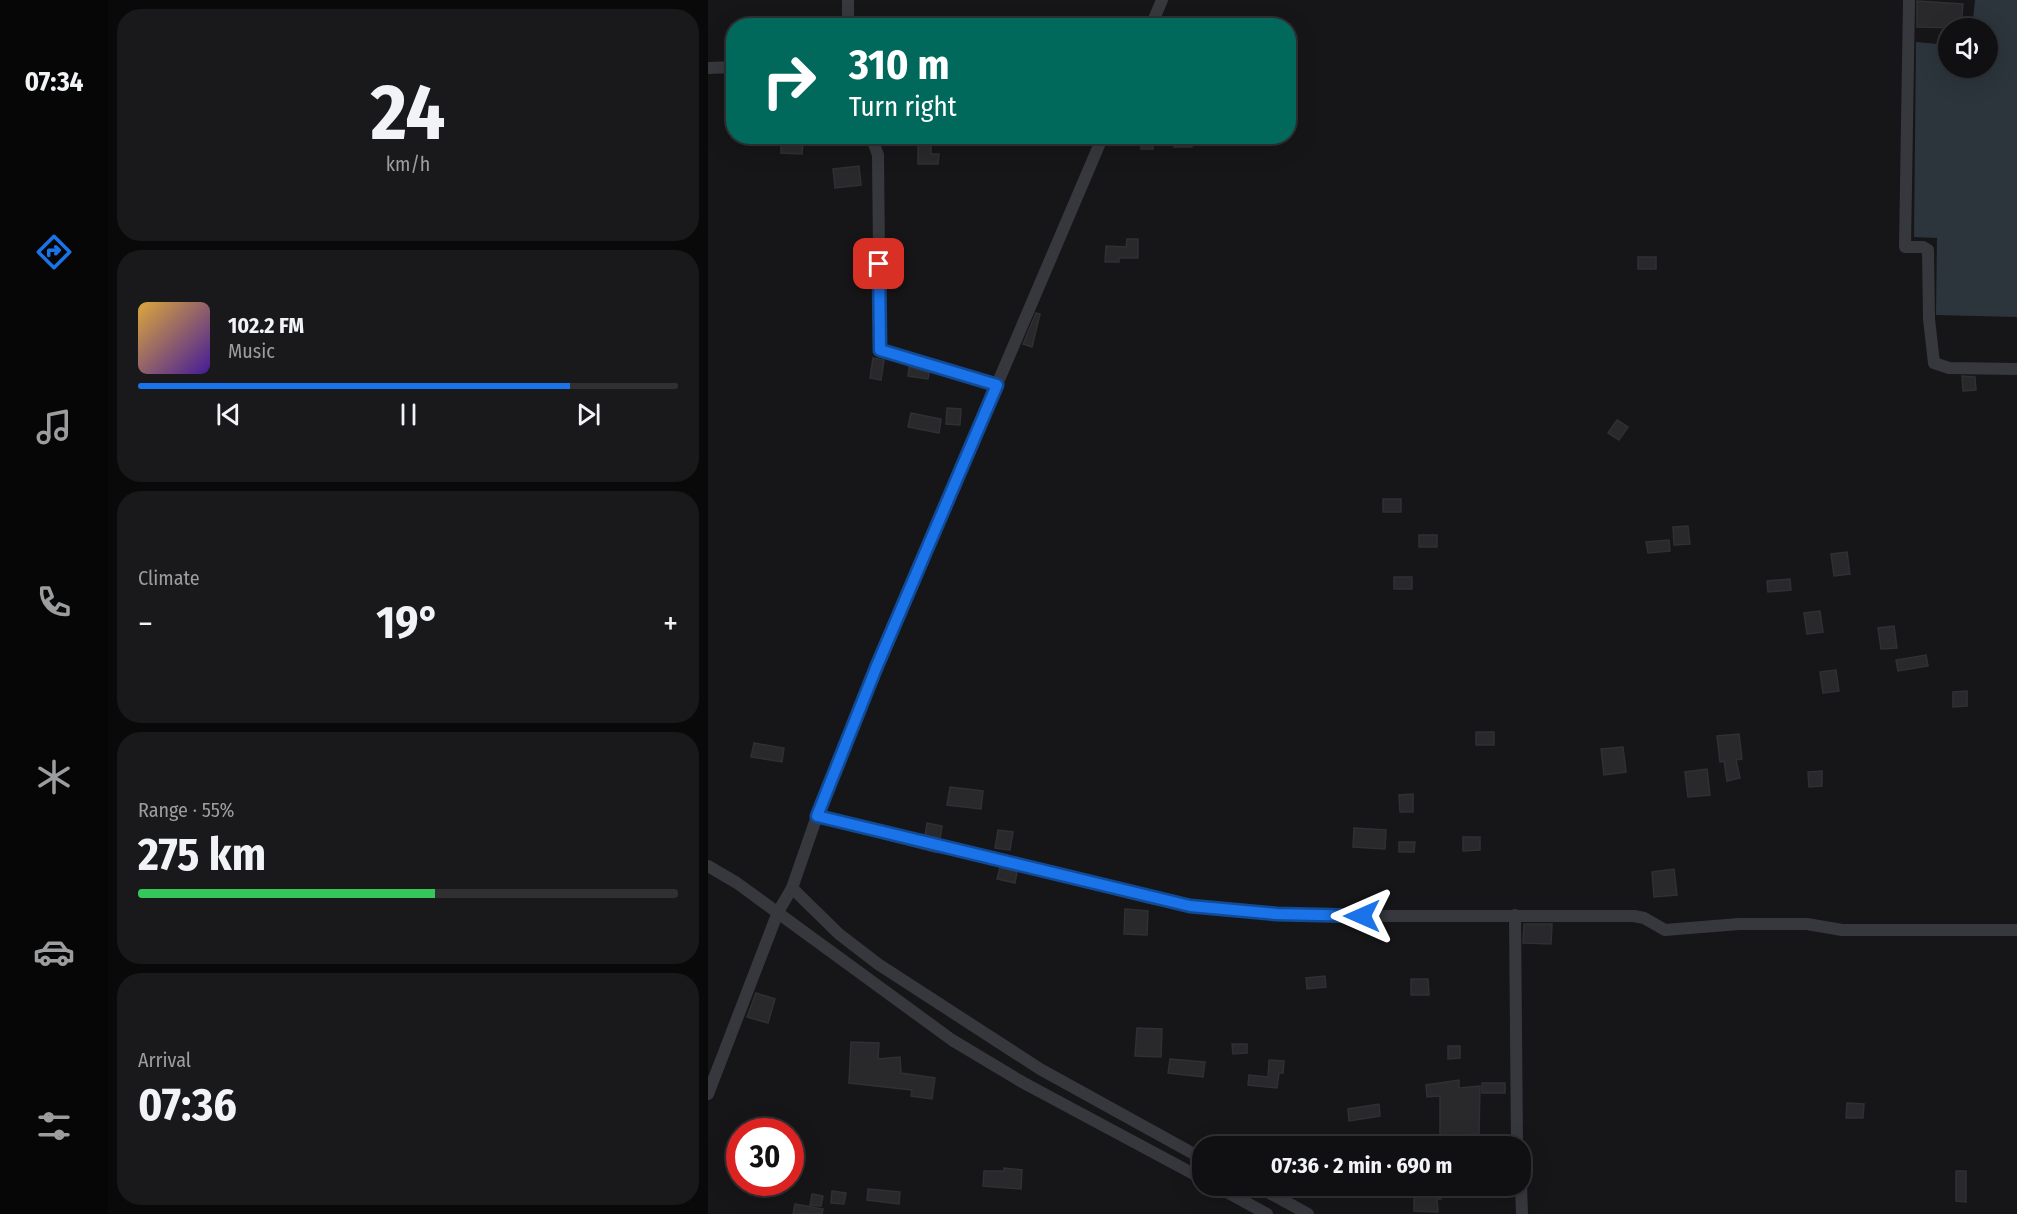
<!DOCTYPE html>
<html lang="en">
<head>
<meta charset="utf-8">
<style>
	:root { --surface:#101012; --page:#19191b; --text:#f1f3f6; --muted:#9c9d9f; --line:#303032; --accent:#1a73e8 }
	body { margin:0; font-family:"Fira Sans Condensed",sans-serif; background:var(--page); color:var(--text); height:100vh; display:flex; flex-direction:column; font-size:22px; white-space:nowrap }
	* { box-sizing:border-box; margin:0 }
	p { font-size:20px; color:var(--muted) }
	.icon { flex:none; width:33px; height:33px; fill:none; stroke:currentColor; stroke-width:2; stroke-linecap:round; stroke-linejoin:round }
	.map { position:relative; flex:1; overflow:hidden }
	.sheet { display:flex; flex-direction:column; gap:9px; padding:9px; background:#09090a; width:600px }
	.sheet>* { flex:none }
	.hud { position:absolute; left:18px; top:18px; width:570px; height:126px; border-radius:24px; box-shadow:0 6px 24px #0002,0 0 0 2px var(--line); background:#00695c; color:#fff; overflow:hidden }
	.buttons { position:absolute; left:1230px; top:18px; display:grid; gap:12px }
	.buttons a { display:grid; place-items:center; width:60px; height:60px; border-radius:50%; background:var(--surface); box-shadow:0 6px 24px #0002,0 0 0 2px var(--line); font-size:30px }
	.speed { position:absolute; left:18px; top:1118px; display:flex; gap:12px; font-size:30px; font-weight:700; text-align:center }
	.speed>* { display:grid; place-content:center; width:78px; height:78px; border-radius:50%; background:var(--surface); box-shadow:0 6px 24px #0002,0 0 0 2px var(--line); line-height:1 }
	.speed .limit { border:9px solid #d22; background:#fff; color:#111 }
	.pin { position:absolute; display:grid; place-items:center; width:51px; height:51px; color:#fff; margin:-26px; border-radius:12px; box-shadow:0 3px 9px #0006 }
	.me { position:absolute; width:66px; margin:-33px; rotate:270deg; stroke-linejoin:round; filter:drop-shadow(0 0 4px #0008) }
	.turn { display:flex; align-items:center; gap:21px; height:126px; padding:0 24px; font-size:27px }
	.turn .icon { width:78px; height:78px; stroke-width:2.5 }
	.turn b { display:block; font-size:42px; line-height:51px }
	.big { font-size:45px; font-weight:700; line-height:1.1 }
	.sheet .card { flex:1; display:flex; flex-direction:column; justify-content:center; gap:9px; min-width:0; padding:0 21px; border-radius:24px; background:var(--page) }
	.sheet .dial { align-items:center; gap:0 }
	.dial b { font-size:78px; line-height:1 }
	.song { display:flex; align-items:center; gap:18px }
	.cover { width:72px; height:72px; border-radius:9px; background:linear-gradient(135deg,hsl(40 70% 55%),hsl(260 70% 35%)) }
	.played { height:6px; border-radius:3px; background:linear-gradient(90deg,var(--accent) 80%,var(--line) 80%) }
	.keys { display:flex; justify-content:space-around; direction:ltr }
	.heat { display:flex; justify-content:space-between; align-items:center; font-size:33px; direction:ltr }
	.charge { height:9px; border-radius:4px; background:linear-gradient(90deg,#34c759 55%,var(--line) 0) }
	.trip { position:absolute; left:484px; top:1136px; width:339px; height:60px; border-radius:24px; background:var(--surface); box-shadow:0 6px 24px #0002,0 0 0 2px var(--line); font-weight:700; line-height:60px; text-align:center }
	main { display:flex; flex:1; min-height:0 }
	.dock { display:flex; flex-direction:column; width:108px; justify-content:space-around; align-items:center; background:#060607; color:var(--muted) }
	.dock .icon { width:42px; height:42px }
	.dock .current { color:var(--accent) }
	.dock b { font-size:27px; color:var(--text) }
	.map>svg:first-child { display:block }
</style>
</head>
<body>
<main>
<nav class="dock">
<b>07:34</b>
<svg class="icon current" aria-label="directions" viewBox="0 0 24 24"><path d="M12 3l9 9-9 9-9-9zM9 14v-3h6M13 9l2 2-2 2"/></svg>
<svg class="icon" aria-label="music" viewBox="0 0 24 24"><path d="M9 18V5l10-2v13"/><circle cx="6" cy="18" r="3"/><circle cx="16" cy="16" r="3"/></svg>
<svg class="icon" aria-label="phone" viewBox="0 0 24 24"><path d="M5 4h4l2 5-3 2q2 4 5 5l2-3 5 2v4C11 20 4 13 5 4z"/></svg>
<svg class="icon" aria-label="climate" viewBox="0 0 24 24"><path d="M12 3v18M4 7l16 10M4 17L20 7"/></svg>
<svg class="icon" aria-label="car" viewBox="0 0 24 24"><path d="M5 17H2v-5l4-1 3-4h7l3 4 3 1v5h-3M9 17h6M6 11h13"/><circle cx="7" cy="17" r="2"/><circle cx="17" cy="17" r="2"/></svg>
<svg class="icon" aria-label="filters" viewBox="0 0 24 24"><path d="M4 7h16M4 17h16"/><circle cx="9" cy="7" r="2"/><circle cx="15" cy="17" r="2"/></svg>
</nav>
<section class="sheet">
<div class="card dial"><b>24</b><p>km/h</p></div>
<div class="card">
<div class="song"><i class="cover"></i><div><b>102.2 FM</b><p>Music</p></div></div>
<div class="played"></div>
<div class="keys"><svg class="icon" aria-label="previous" viewBox="0 0 24 24"><path d="M18 5L8 12l10 7zM5 5v14"/></svg><svg class="icon" aria-label="pause" viewBox="0 0 24 24"><path d="M8 5v14M16 5v14"/></svg><svg class="icon" aria-label="next" viewBox="0 0 24 24"><path d="M6 5l10 7-10 7zM19 5v14"/></svg></div>
</div>
<div class="card"><p>Climate</p>
<div class="heat"><a>−</a><b class="big">19°</b><a>+</a></div>
</div>
<div class="card"><p>Range · 55%</p><b class="big">275 km</b><div class="charge"></div></div>
<div class="card"><p>Arrival</p><b class="big">07:36</b></div>
</section>
<div class="map">
<svg width="1309" height="1214" viewBox="0 0 1309 1214">
	<rect width="100%" height="100%" fill="#161618"/>
	<path fill="#2c353c" d="M1267,0H1309V317L1228,315L1229,238L1206,237L1208,42L1240,45V68H1280V28H1264Z"/>
	<g fill="#29292c" stroke="#303034" stroke-width="1.5">
		<path d="M1209,1L1255,4L1253,28L1209,27Z"/>
		<path d="M210,136H223V154H231L230,164H210Z"/>
		<rect x="433" y="136" width="12" height="13"/>
		<rect x="466" y="136" width="18" height="11"/>
		<path d="M73,142L95,143L94,154L73,153Z"/>
		<path d="M151,166L153,185L127,188L125,169Z"/>
		<path d="M419,239H430V258H411V262H397L398,246L418,247Z"/>
		<rect x="930" y="257" width="18" height="12"/>
		<path d="M328,313L332,314L324,347L315,344Z"/>
		<path d="M165,358L176,360L173,380L162,378Z"/>
		<path d="M201,367L221,373L220,379L200,376Z"/>
		<path d="M1254,376L1267,377L1268,390L1255,391Z"/>
		<path d="M239,408L253,409L252,425L238,424Z"/>
		<path d="M203,413L233,419L231,433L200,427Z"/>
		<path d="M909,420L920,427L911,440L900,433Z"/>
		<rect x="675" y="499" width="18" height="13"/>
		<path d="M980,526L982,544L966,545L965,527Z"/>
		<rect x="711" y="535" width="18" height="12"/>
		<path d="M961,540L962,551L940,553L938,542Z"/>
		<path d="M1139,552L1142,574L1126,576L1123,554Z"/>
		<rect x="686" y="577" width="18" height="12"/>
		<path d="M1082,579L1083,590L1060,592L1059,581Z"/>
		<path d="M1112,611L1115,632L1099,634L1096,613Z"/>
		<path d="M1186,626L1189,648L1173,649L1170,628Z"/>
		<path d="M1218,655L1220,666L1190,671L1188,660Z"/>
		<path d="M1128,670L1131,691L1115,693L1112,672Z"/>
		<path d="M1259,691V706L1245,707V692Z"/>
		<rect x="768" y="732" width="18" height="13"/>
		<path d="M1031,734L1034,759L1028,760L1032,778L1019,781L1016,761L1012,762L1009,736Z"/>
		<path d="M46,743L76,748L74,762L43,757Z"/>
		<path d="M915,747L918,772L896,775L893,749Z"/>
		<path d="M999,769L1002,795L980,797L977,772Z"/>
		<path d="M1114,771V786L1101,787L1100,772Z"/>
		<path d="M242,787L275,791L273,809L239,805Z"/>
		<path d="M705,794V812H692L691,795Z"/>
		<path d="M219,823L234,826L232,839L217,836Z"/>
		<path d="M646,828L678,830L677,849L645,847Z"/>
		<path d="M290,830L305,832L302,850L287,848Z"/>
		<path d="M755,837H772V850L755,851Z"/>
		<path d="M691,842H707L706,852H691Z"/>
		<path d="M292,868L309,872L307,883L289,879Z"/>
		<path d="M966,869L969,895L946,897L944,872Z"/>
		<path d="M417,909L440,911L439,935L416,934Z"/>
		<path d="M816,924H844L843,944L815,943Z"/>
		<path d="M617,976L618,987L599,989L598,978Z"/>
		<path d="M703,979H720L721,995H703Z"/>
		<path d="M48,993L67,999L60,1023L39,1017Z"/>
		<path d="M429,1028L454,1029L453,1057L427,1056Z"/>
		<path d="M143,1042L171,1043L170,1059L192,1057L193,1073L227,1078L224,1099L203,1096L204,1090L141,1083Z"/>
		<path d="M524,1044H539V1053L525,1054Z"/>
		<path d="M740,1046H752V1058L740,1059Z"/>
		<path d="M462,1059L497,1062L495,1077L460,1073Z"/>
		<path d="M561,1060L576,1061L575,1073H571L569,1088L540,1085L541,1075L560,1077Z"/>
		<path d="M751,1080V1088L772,1086L771,1134L732,1136V1096L719,1097L718,1085Z"/>
		<rect x="774" y="1083" width="23" height="10"/>
		<path d="M1139,1103L1156,1104L1155,1118H1138Z"/>
		<path d="M671,1104L672,1116L641,1121L640,1109Z"/>
		<path d="M296,1168L314,1170L313,1189L275,1186L276,1171H296Z"/>
		<path d="M1248,1171H1258V1202L1248,1201Z"/>
		<path d="M160,1189L192,1192L191,1204L159,1200Z"/>
		<path d="M732,1189L733,1199H729L730,1212L706,1211V1191Z"/>
		<path d="M124,1191L138,1193L136,1204L123,1203Z"/>
		<path d="M104,1194L115,1196L113,1206L102,1205Z"/>
		<path d="M87,1204L115,1209L114,1214H85Z"/>
	</g>
	<g fill="none" stroke-linecap="round" stroke-linejoin="round">
		<g stroke="#37383d" stroke-width="12">
			<path d="M140,0V26"/>
			<path d="M1201,0L1197,247H1215L1220,250L1221,319L1226,363L1241,368L1309,369"/>
			<path d="M443,26L454,0"/>
			<path d="M0,68L26,67"/>
			<path d="M163,136L170,155L172,350L289,385"/>
			<path d="M109,816L228,847L247,848L284,857L438,897L482,906L521,910L620,916H926L936,918L957,930L1031,924H1099L1134,930H1309"/>
			<path d="M0,866L29,883L244,1040L314,1082L495,1179"/>
			<path d="M84,888L131,934L170,964L332,1069L495,1159"/>
			<path d="M807,915L809,1146"/>
			<path d="M0,1094L70,912L84,888L109,816L168,668L395,136"/>
			<path d="M506,1185L559,1214"/>
			<path d="M547,1185L600,1214"/>
			<path d="M813,1185L814,1214"/>
		</g>
	</g>
	<g fill="none" stroke-linecap="round" stroke-linejoin="round">
		<g stroke="#114b97" stroke-width="15">
			<path id="route" d="M171,264L172,350L289,385L168,668L109,816L482,906L569,914L654,916"/>
		</g>
		<use href="#route" stroke="#1a73e8" stroke-width="10"/>
	</g>
</svg>
<div class="buttons">
<a><svg class="icon" aria-label="sound" viewBox="0 0 24 24"><path d="M4 9h4l5-4v14l-5-4H4zM17 9q2 3 0 6"/></svg></a>
</div>
<div class="speed"><div class="limit">30</div></div>
<div class="pin" style="left:171px;top:264px;background:#d93025"><svg class="icon" aria-label="arrive" viewBox="0 0 24 24"><path d="M6 21V4h12l-3 4 3 4H6"/></svg></div>
<svg class="me" style="left:654px;top:916px" viewBox="-20 -20 40 40"><path d="M0-17L14 15 0 8-14 15z" fill="#1a73e8" stroke="#fff" stroke-width="4"/></svg>
<div class="trip">07:36 · 2 min · 690 m</div>
<div class="hud">
<div class="turn"><svg class="icon" aria-label="right" viewBox="0 0 24 24"><path d="M7 20v-9h11M14 6l5 5-5 5"/></svg><div><b>310 m</b>Turn right</div></div>
</div>
</div>
</main>
</body>
</html>
